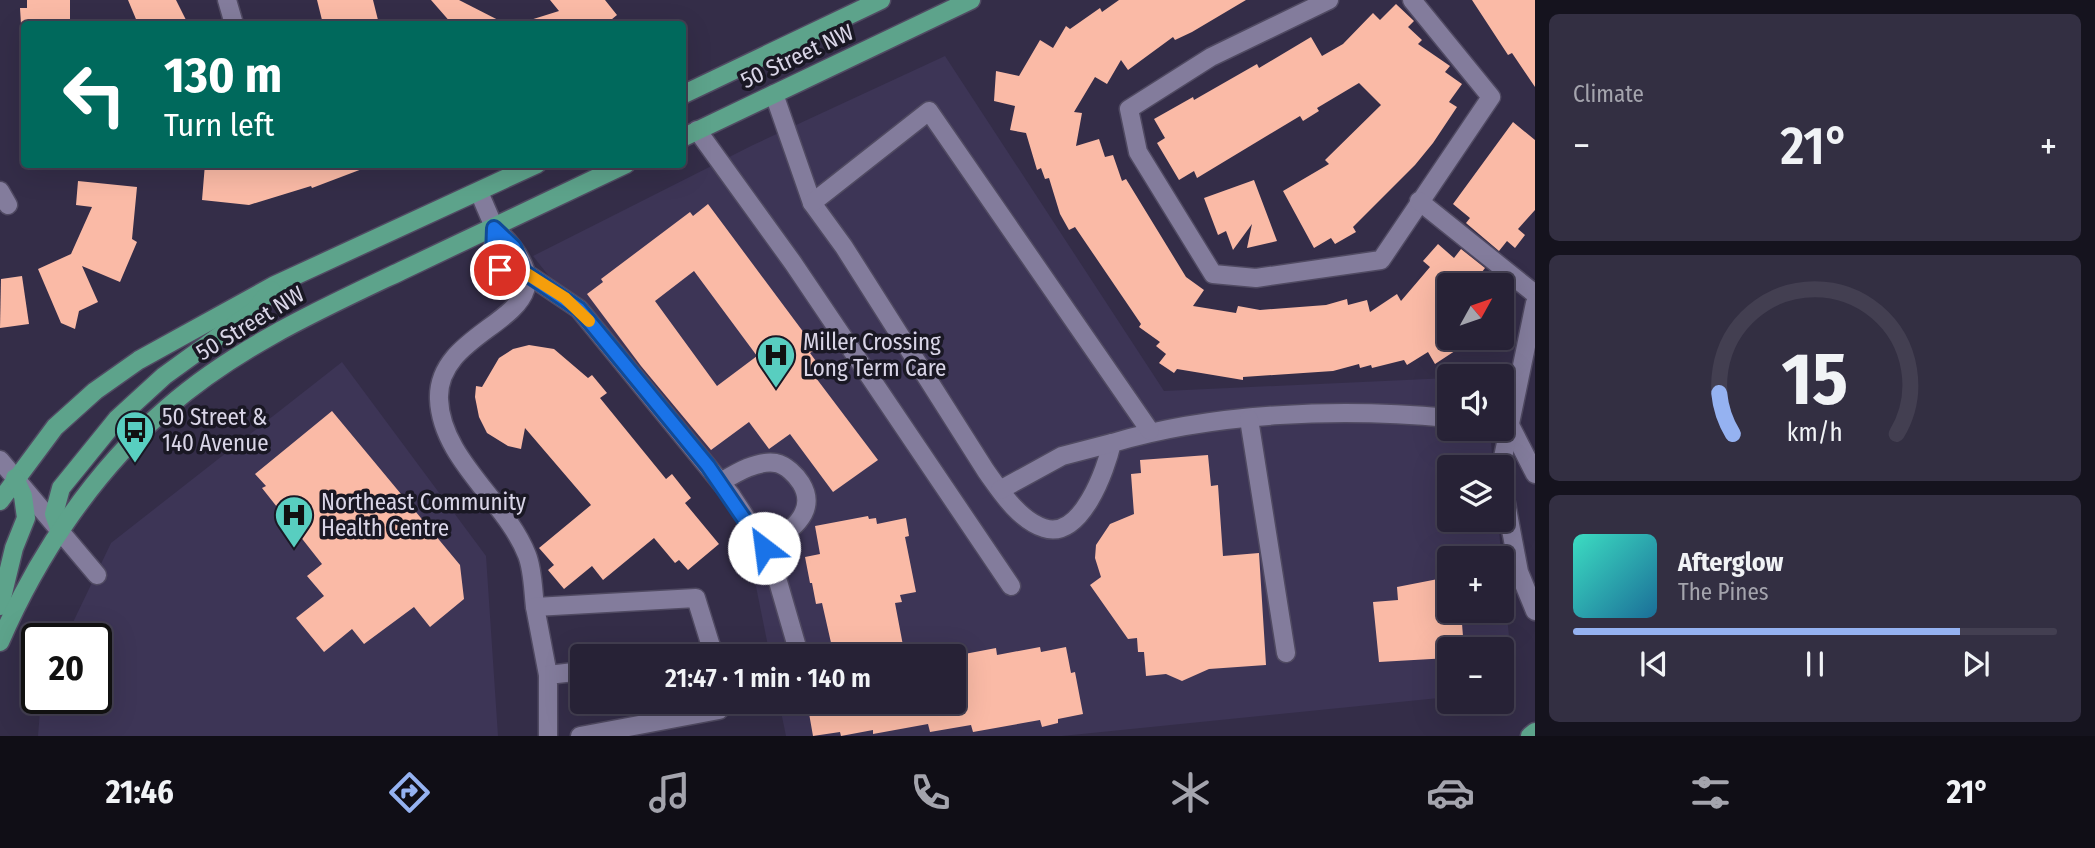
<!DOCTYPE html>
<html lang="en">
<head>
<meta charset="utf-8">
<style>
	:root { --surface:#272236; --page:#332f42; --text:#f1f3f6; --muted:#a4a4ad; --line:#433f51; --accent:#95b2f1 }
	body { margin:0; font-family:"Fira Sans Condensed",sans-serif; background:var(--page); color:var(--text); height:100vh; display:flex; flex-direction:column; font-size:26px; white-space:nowrap }
	* { box-sizing:border-box; margin:0 }
	p { font-size:23px; color:var(--muted) }
	.icon { flex:none; width:38px; height:38px; fill:none; stroke:currentColor; stroke-width:2; stroke-linecap:round; stroke-linejoin:round }
	.map { position:relative; flex:1; overflow:hidden }
	.panel { display:flex; flex-direction:column; gap:14px; padding:14px; background:#15131e; width:560px }
	.panel>* { flex:none }
	.hud { position:absolute; left:21px; top:21px; width:665px; height:147px; border-radius:7px; box-shadow:0 7px 28px #0002,0 0 0 2px var(--line); background:#00695c; color:#fff; overflow:hidden }
	.needle { width:46px; rotate:50deg }
	.fabs { position:absolute; left:1437px; top:273px; display:grid; gap:14px }
	.fabs a { display:grid; place-items:center; width:77px; height:77px; border-radius:7px; background:var(--surface); box-shadow:0 7px 28px #0002,0 0 0 2px var(--line); font-size:35px }
	.speed { position:absolute; left:21px; top:623px; display:flex; gap:14px; font-size:35px; font-weight:700; text-align:center }
	.speed>* { display:grid; place-content:center; width:91px; height:91px; border-radius:50%; background:var(--surface); box-shadow:0 7px 28px #0002,0 0 0 2px var(--line); line-height:1 }
	.speed .limit { border:4px solid #111; border-radius:10px; background:#fff; color:#111 }
	.pin { position:absolute; display:grid; place-items:center; width:60px; height:60px; color:#fff; margin:-30px; border:4px solid #fff; border-radius:50%; box-shadow:0 2px 7px #0007 }
	.me { position:absolute; width:77px; margin:-38px; rotate:330deg; stroke-linejoin:round; filter:drop-shadow(0 0 5px #0008) }
	.turn { display:flex; align-items:center; gap:24px; height:147px; padding:0 28px; font-size:32px }
	.turn .icon { width:91px; height:91px; stroke-width:2.5 }
	.turn b { display:block; font-size:49px; line-height:60px }
	.big { font-size:52px; font-weight:600; line-height:1.1 }
	.panel .tile { flex:1; display:flex; flex-direction:column; justify-content:center; gap:10px; min-width:0; padding:0 24px; border-radius:10px; background:var(--page) }
	.panel .dial { align-items:center; gap:0 }
	.dial svg { height:182px; overflow:visible; fill:none; stroke:var(--line); stroke-width:7; stroke-linecap:round; text-anchor:middle }
	.dial text { fill:var(--text); stroke:none }
	.song { display:flex; align-items:center; gap:21px }
	.cover { width:84px; height:84px; border-radius:10px; background:linear-gradient(135deg,hsl(170 70% 55%),hsl(200 70% 35%)) }
	.played { height:7px; border-radius:4px; background:linear-gradient(90deg,var(--accent) 80%,var(--line) 80%) }
	.keys { display:flex; justify-content:space-around; direction:ltr }
	.heat { display:flex; justify-content:space-between; align-items:center; font-size:38px; direction:ltr }
	.trip { position:absolute; left:570px; top:644px; width:396px; height:70px; border-radius:7px; background:var(--surface); box-shadow:0 7px 28px #0002,0 0 0 2px var(--line); font-weight:600; line-height:70px; text-align:center }
	.dock { display:flex; height:112px; justify-content:space-around; align-items:center; background:#100e16; color:var(--muted) }
	.dock .icon { width:49px; height:49px }
	.dock .current { color:var(--accent) }
	.dock b { font-size:32px; color:var(--text) }
	main { display:flex; flex:1; min-height:0 }
	.map>svg:first-child { display:block }
</style>
</head>
<body>
<main>
<div class="map">
<svg width="1535" height="736" viewBox="0 0 1535 736">
	<rect width="100%" height="100%" fill="#342d48"/>
	<g fill="#3d3556" fill-rule="evenodd">
		<path d="M945,56L1164,391L1449,378V429H1490L1493,467H1449V520H1498L1514,690L1502,691V649H1449V697L1062,736H786L779,702H954V656H770L743,522L533,256L753,145ZM1449,558H1502V611H1449Z"/>
		<path d="M342,362L486,556L498,736H38L41,698H96V639H65L111,543Z"/>
	</g>
	<g fill="#fabaa6" fill-rule="evenodd">
		<path d="M27,0H70V24H21L20,8H27Z"/>
		<path d="M128,0H176L188,24H138Z"/>
		<path d="M317,0H373L379,24H323Z"/>
		<path d="M431,0H459L506,24H452Z"/>
		<path d="M550,0H605L617,15L606,24H528L527,21L559,11Z"/>
		<path d="M1119,0H1246L1192,32L1175,40L1173,37L1128,70L1121,60L1107,84L1095,77L1074,112L1082,113L1076,146L1099,139L1105,157L1113,155L1122,181L1126,179L1186,277L1204,290L1193,306L1236,313L1238,306L1260,310L1326,305L1347,299L1348,305L1367,300L1370,312L1397,294L1401,301L1430,267L1423,261L1438,244L1454,258L1461,249L1485,268L1482,272L1498,285H1449V338H1455L1461,347L1435,364L1428,352L1407,365L1404,360L1372,368L1371,365L1360,368L1359,364L1333,371L1243,377V380L1177,369L1174,373L1159,363L1166,354L1156,346L1160,342L1139,327L1141,324L1075,227L1069,230L1060,214L1049,178L1045,179L1041,168L1037,170L1026,133L1010,130L1015,106L994,101L996,71L1019,76L1040,40L1053,48L1066,26L1070,29L1100,8L1102,12Z"/>
		<path d="M1472,0H1535V87L1512,53L1508,55Z"/>
		<path d="M1396,4L1414,21L1408,27L1422,40L1418,44L1450,66L1445,72L1462,84L1449,102L1457,107L1433,143L1415,165L1353,227L1356,232L1335,244L1331,238L1314,248L1283,191L1329,164L1325,160L1381,105L1359,83L1317,108L1319,111L1303,121L1300,116L1197,178L1194,171L1179,180L1157,143L1165,138L1154,119L1193,97L1194,100L1257,64L1259,68L1311,37L1322,56L1343,44L1373,13L1380,20Z"/>
		<path d="M1513,122L1535,140V210L1518,229L1525,235L1515,248L1507,241L1499,251L1466,223L1470,218L1453,204Z"/>
		<path d="M205,164H370V166L312,188L311,186L249,205L202,200Z"/>
		<path d="M1254,180L1277,241L1247,248L1252,224L1233,250L1226,231L1218,235L1204,198Z"/>
		<path d="M78,181L137,187L132,239L137,242L120,282L82,266L98,302L79,311L75,329L61,323L38,269L71,254L92,207L76,205Z"/>
		<path d="M708,204L816,349L810,353L821,368L813,374L878,460L833,492L790,434L769,449L749,422L711,450L641,366L587,294L603,282L601,279L690,212L693,216ZM694,271L757,356L717,386L655,301Z"/>
		<path d="M22,276L29,324L0,328L1,279Z"/>
		<path d="M529,345L554,349L588,378L592,375L607,393L600,398L666,479L672,474L691,498L685,503L719,544L688,570L679,560L675,563L654,538L603,580L592,566L564,589L548,570L554,565L539,548L591,505L525,428L521,449L508,446L487,433L479,417L475,397L476,386L482,387L499,358L513,349Z"/>
		<path d="M332,411L460,565L464,599L430,627L414,607L364,644L352,629L324,652L296,618L324,596L307,576L322,564L262,488L266,486L255,474Z"/>
		<path d="M1208,455L1211,486L1218,485L1223,556L1259,553L1266,665L1209,669L1182,681L1166,674L1146,676L1144,652H1138L1137,638L1128,639L1090,585L1101,577L1095,558L1096,545L1110,524L1134,514L1131,474L1141,473L1140,460Z"/>
		<path d="M868,516L869,519L876,518L877,524L906,518L909,536L905,537L916,592L900,595L902,602L895,603L905,656H834L822,603L816,604L812,583H810L805,557L820,554L815,526Z"/>
		<path d="M1438,579L1439,585L1449,584V611H1461L1464,649H1449V658L1379,662L1373,602L1398,600L1397,587Z"/>
		<path d="M1040,647L1041,652L1066,647L1071,673L1075,672L1083,714L1058,719V723L1042,727L1040,720L973,732L971,725L930,732L928,724L873,734V730L841,736L840,732L813,736L807,702H954V656L996,648L997,655Z"/>
	</g>
	<g fill="none" stroke-linecap="round" stroke-linejoin="round">
		<g stroke="#504a62" stroke-width="21">
			<g id="minor">
				<path d="M227,0L234,24"/>
				<path d="M1329,0L1211,57L1129,109L1138,152L1213,274L1256,278L1381,260L1491,97L1412,0"/>
				<path d="M774,94L812,203L844,247L986,471C1001,492 1019,520 1044,528C1081,541 1106,469 1112,443C1216,412 1342,408 1449,418"/>
				<path d="M697,130L793,263L1011,586"/>
				<path d="M0,191L8,205"/>
				<path d="M479,192L494,227L493,257L506,283L523,294"/>
				<path d="M1419,201L1535,294"/>
				<path d="M812,203L929,111L1150,431"/>
				<path d="M494,227C593,320 436,318 439,399C441,459 506,501 527,555C533,570 533,591 535,607"/>
				<path d="M524,272L579,309L731,495L758,536L777,578L797,647"/>
				<path d="M1249,419L1286,653"/>
				<path d="M1510,425L1535,474"/>
				<path d="M0,460L97,575"/>
				<path d="M1501,467L1535,303"/>
				<path d="M721,482C736,473 757,460 776,463C786,465 796,475 801,483C820,514 786,534 763,548"/>
				<path d="M1502,482L1519,572L1535,611"/>
				<path d="M1000,490L1062,456L1112,443"/>
				<path d="M548,675L535,607L696,598L714,656"/>
				<path d="M548,736V675L583,671"/>
				<path d="M580,736L719,710L718,702"/>
			</g>
		</g>
		<g stroke="#504a62" stroke-width="21">
			<g id="major">
				<path d="M682,95L881,0"/>
				<path d="M682,138L971,0"/>
				<path d="M0,501L55,427L95,391L139,360L275,285L537,164"/>
				<path d="M60,531L54,514L61,488L117,419L164,376L255,310L271,290"/>
				<path d="M0,606L14,548L26,518L23,496L15,478"/>
				<path d="M0,642C38,554 95,470 168,407C237,347 319,310 401,271C476,236 551,200 626,164"/>
				<path d="M1530,736L1535,732"/>
			</g>
		</g>
		<use href="#minor" stroke="#837c9c" stroke-width="18"/>
		<use href="#major" stroke="#5da38b" stroke-width="18"/>
	</g>
	<g fill="none" stroke-linecap="round" stroke-linejoin="round">
		<g stroke="#114b97" stroke-width="18">
			<path id="route" d="M500,270L493,257L494,228L514,247L524,272L579,309L594,327L708,466L764,548"/>
		</g>
		<use href="#route" stroke="#1a73e8" stroke-width="12"/>
		<path stroke="#f59e0b" stroke-width="12" d="M521,261L524,272L565,298L589,321"/>
	</g>
	<defs>
		<g id="hospital-pin" transform="scale(2.0125)"><path d="M0 17L-7.5 6A9.5 9.5 0 1 1 7.5 6Z" fill="#58cec0" stroke="#1a1824"/><path d="M-5-5h3v3.5h4V-5h3V5h-3V1.5h-4V5h-3Z" fill="#111"/></g>
		<g id="bus-pin" transform="scale(2.0125)"><path d="M0 17L-7.5 6A9.5 9.5 0 1 1 7.5 6Z" fill="#58cec0" stroke="#1a1824"/><path d="M-5-6H5V4H4V6H2V4H-2V6H-4V4H-5ZM-3.5-4V0h7V-4ZM-3.5 1.2v1.5H-2V1.2ZM2 1.2v1.5H3.5V1.2Z" fill="#111"/></g>
	</defs>
	<g fill-rule="evenodd">
		<use href="#hospital-pin" x="776" y="355"/>
		<use href="#bus-pin" x="135" y="430"/>
		<use href="#hospital-pin" x="294" y="515"/>
	</g>
	<g text-anchor="middle" stroke-width="7" stroke-linejoin="round" paint-order="stroke">
		<g font-size="23" fill="#d9d5e7" stroke="#1a1824">
			<text transform="translate(797 56) rotate(-25)" y="8">50 Street NW</text>
			<text transform="translate(250 323) rotate(-31)" y="8">50 Street NW</text>
		</g>
		<g font-size="23" fill="#d9d5e7" stroke="#1a1824" text-anchor="start">
			<text x="803" y="350">Miller Crossing<tspan x="803" dy="26">Long Term Care</tspan></text>
			<text x="162" y="425">50 Street &amp;<tspan x="162" dy="26">140 Avenue</tspan></text>
			<text x="321" y="510">Northeast Community<tspan x="321" dy="26">Health Centre</tspan></text>
		</g>
	</g>
</svg>
<div class="fabs">
<a><svg class="needle" viewBox="-14 -14 28 28"><path d="M0-13l5 13h-10z" fill="#e53935"/><path d="M0 13l5-13h-10z" fill="#a4a4ad"/></svg></a>
<a><svg class="icon" aria-label="sound" viewBox="0 0 24 24"><path d="M4 9h4l5-4v14l-5-4H4zM17 9q2 3 0 6"/></svg></a>
<a><svg class="icon" aria-label="layers" viewBox="0 0 24 24"><path d="M12 4l9 5-9 5-9-5zM3 14l9 5 9-5"/></svg></a>
<a>+</a>
<a>−</a>
</div>
<div class="speed"><div class="limit">20</div></div>
<div class="pin" style="left:500px;top:270px;background:#d93025"><svg class="icon" aria-label="arrive" viewBox="0 0 24 24"><path d="M6 21V4h12l-3 4 3 4H6"/></svg></div>
<svg class="me" style="left:764px;top:548px" viewBox="-20 -20 40 40"><circle r="19" fill="#fff"/><path d="M0-13L10 11 0 6-10 11z" fill="#1a73e8"/></svg>
<div class="trip">21:47 · 1 min · 140 m</div>
<div class="hud">
<div class="turn"><svg class="icon" aria-label="left" viewBox="0 0 24 24"><path d="M17 20v-9H6M10 6l-5 5 5 5"/></svg><div><b>130 m</b>Turn left</div></div>
</div>
</div>
<section class="panel">
<div class="tile"><p>Climate</p>
<div class="heat"><a>−</a><b class="big">21°</b><a>+</a></div>
</div>
<div class="tile dial"><svg viewBox="0 0 100 80">
<path d="M14 69A42 42 0 1 1 86 69"/>
<path d="M14 69A42 42 0 0 1 8 51" stroke="#95b2f1"/>
<text x="50" y="56" font-size="32" font-weight="700">15</text>
<text x="50" y="72" font-size="11">km/h</text>
</svg></div>
<div class="tile">
<div class="song"><i class="cover"></i><div><b>Afterglow</b><p>The Pines</p></div></div>
<div class="played"></div>
<div class="keys"><svg class="icon" aria-label="previous" viewBox="0 0 24 24"><path d="M18 5L8 12l10 7zM5 5v14"/></svg><svg class="icon" aria-label="pause" viewBox="0 0 24 24"><path d="M8 5v14M16 5v14"/></svg><svg class="icon" aria-label="next" viewBox="0 0 24 24"><path d="M6 5l10 7-10 7zM19 5v14"/></svg></div>
</div>
</section>
</main>
<nav class="dock">
<b>21:46</b>
<svg class="icon current" aria-label="directions" viewBox="0 0 24 24"><path d="M12 3l9 9-9 9-9-9zM9 14v-3h6M13 9l2 2-2 2"/></svg>
<svg class="icon" aria-label="music" viewBox="0 0 24 24"><path d="M9 18V5l10-2v13"/><circle cx="6" cy="18" r="3"/><circle cx="16" cy="16" r="3"/></svg>
<svg class="icon" aria-label="phone" viewBox="0 0 24 24"><path d="M5 4h4l2 5-3 2q2 4 5 5l2-3 5 2v4C11 20 4 13 5 4z"/></svg>
<svg class="icon" aria-label="climate" viewBox="0 0 24 24"><path d="M12 3v18M4 7l16 10M4 17L20 7"/></svg>
<svg class="icon" aria-label="car" viewBox="0 0 24 24"><path d="M5 17H2v-5l4-1 3-4h7l3 4 3 1v5h-3M9 17h6M6 11h13"/><circle cx="7" cy="17" r="2"/><circle cx="17" cy="17" r="2"/></svg>
<svg class="icon" aria-label="filters" viewBox="0 0 24 24"><path d="M4 7h16M4 17h16"/><circle cx="9" cy="7" r="2"/><circle cx="15" cy="17" r="2"/></svg>
<b>21°</b>
</nav>
</body>
</html>
